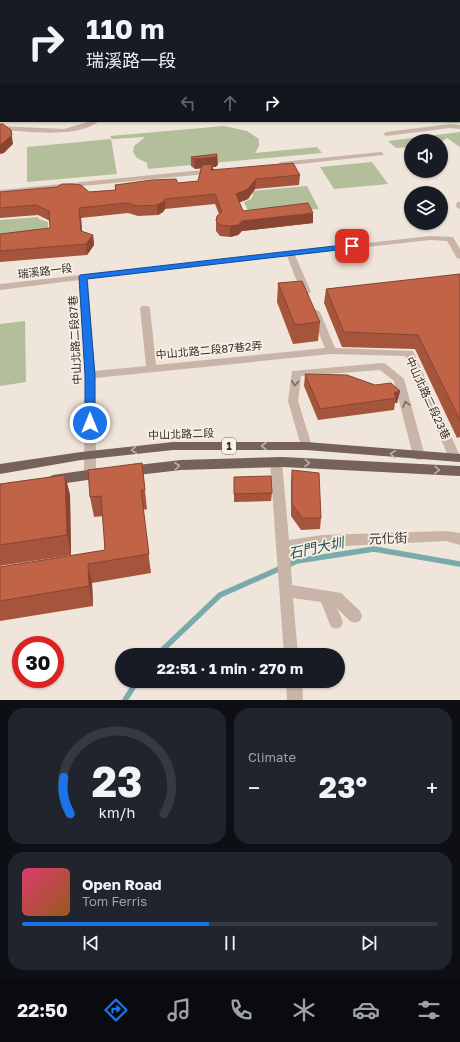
<!DOCTYPE html>
<html lang="en">
<head>
<meta charset="utf-8">
<style>
	:root { --surface:#171b24; --page:#20242c; --text:#f1f3f6; --muted:#9ea1a6; --line:#363941; --accent:#1a73e8 }
	body { margin:0; font-family:"Golos Text","Noto Sans TC",sans-serif; background:var(--page); color:var(--text); height:100vh; display:flex; flex-direction:column; font-size:15px; white-space:nowrap }
	* { box-sizing:border-box; margin:0 }
	p { font-size:13px; color:var(--muted) }
	.icon { flex:none; width:22px; height:22px; fill:none; stroke:currentColor; stroke-width:2; stroke-linecap:round; stroke-linejoin:round }
	.map { position:relative; height:700px; overflow:hidden }
	.details { display:flex; flex-direction:column; gap:8px; padding:8px; background:#0d0f14; flex:1 }
	.details>* { flex:none }
	.hud { position:absolute; left:0px; top:0px; width:460px; height:122px; box-shadow:0 1px 3px #0004; background:#171b24; color:var(--text); overflow:hidden }
	.controls { position:absolute; left:404px; top:134px; display:grid; gap:8px }
	.controls a { display:grid; place-items:center; width:44px; height:44px; border-radius:50%; background:var(--surface); box-shadow:0 1px 3px #0004; font-size:20px }
	.speed { position:absolute; left:12px; top:636px; display:flex; gap:8px; font-size:20px; font-weight:700; text-align:center }
	.speed>* { display:grid; place-content:center; width:52px; height:52px; border-radius:50%; background:var(--surface); box-shadow:0 1px 3px #0004; line-height:1 }
	.speed .limit { border:6px solid #d22; background:#fff; color:#111 }
	.pin { position:absolute; display:grid; place-items:center; width:34px; height:34px; color:#fff; margin:-17px; border-radius:8px; box-shadow:0 2px 6px #0006 }
	.me { position:absolute; width:44px; margin:-22px; rotate:0deg; stroke-linejoin:round; filter:drop-shadow(0 0 3px #0008) }
	.turn { display:flex; align-items:center; gap:14px; height:84px; padding:0 20px; font-size:18px }
	.turn .icon { width:52px; height:52px; stroke-width:2.5 }
	.turn b { display:block; font-size:28px; line-height:34px }
	.lanes { display:flex; align-items:center; height:38px; padding:0 20px; background:#0003; justify-content:center; gap:20px; direction:ltr }
	.lanes .off { opacity:.35 }
	.big { font-size:30px; font-weight:700; line-height:1.1 }
	.details .tile { flex:1; display:flex; flex-direction:column; justify-content:center; gap:6px; min-width:0; padding:0 14px; border-radius:16px; background:var(--page) }
	.details .dial { align-items:center; gap:0 }
	.dial svg { height:104px; overflow:visible; fill:none; stroke:var(--line); stroke-width:7; stroke-linecap:round; text-anchor:middle }
	.dial text { fill:var(--text); stroke:none }
	.song { display:flex; align-items:center; gap:12px }
	.cover { width:48px; height:48px; border-radius:6px; background:linear-gradient(135deg,hsl(340 70% 55%),hsl(30 70% 35%)) }
	.played { height:4px; border-radius:2px; background:linear-gradient(90deg,var(--accent) 45%,var(--line) 45%) }
	.keys { display:flex; justify-content:space-around; direction:ltr }
	.heat { display:flex; justify-content:space-between; align-items:center; font-size:22px; direction:ltr }
	.details .tiles { flex:1; display:grid; gap:8px; grid-template-columns:1fr 1fr }
	.tile:last-child { grid-column:span 2 }
	.trip { position:absolute; left:115px; top:648px; width:230px; height:40px; border-radius:20px; background:var(--surface); box-shadow:0 1px 3px #0004; font-weight:700; line-height:40px; text-align:center }
	.menu { display:flex; height:64px; justify-content:space-around; align-items:center; background:#090b0e; color:var(--muted) }
	.menu .icon { width:28px; height:28px }
	.menu .on { color:var(--accent) }
	.menu b { font-size:18px; color:var(--text) }
	.map>svg:first-child { display:block }
</style>
</head>
<body>
<div class="map">
<svg width="460" height="700" viewBox="0 0 460 700">
	<rect width="100%" height="100%" fill="#f0e5da"/>
	<g fill="#b3be9b">
		<path d="M5,0H408L413,1H5Z"/>
		<path d="M459,11L460,123L361,121H459Z"/>
		<path d="M224,126L247,131L259,139V146L255,153L317,147L322,153L148,169L147,163L137,158L133,152L134,146L145,137L112,139L110,136Z"/>
		<path d="M460,132V147L447,138L441,142L411,141V147L396,148L388,141Z"/>
		<path d="M111,139L117,174L27,182V147Z"/>
		<path d="M372,162L388,184L334,189L320,167Z"/>
		<path d="M307,186L319,209L250,215L244,202L251,199L253,195L252,191Z"/>
		<path d="M38,217L39,219L48,222V237L0,243V220Z"/>
		<path d="M25,321L26,382L0,386V324Z"/>
	</g>
	<g fill="none" stroke-linecap="round" stroke-linejoin="round">
		<g stroke="#7aabac" stroke-width="5.5">
			<path d="M157,655L220,595L297,561L374,549L460,564"/>
			<path d="M125,700L137,681"/>
		</g>
		<g fill="#c8b5a7" fill-rule="evenodd">
			<rect x="417" y="0" width="6" height="1"/>
			<rect x="0" y="5" width="1" height="3"/>
			<rect x="459" y="15" width="1" height="3"/>
			<path d="M91,121H99C78,139 27,131 0,130V126L64,129Z"/>
			<path d="M450,124L460,125V129L450,128L386,136L383,134L386,132Z"/>
			<path d="M381,152L384,154L383,155L281,166L277,164L281,162Z"/>
			<path d="M213,169L217,171L216,173L0,194V190Z"/>
			<path d="M457,202H460V209L456,207Z"/>
			<path d="M430,236L453,237L460,249V259L457,258L447,241L430,240L295,255L311,292L306,295L301,292L287,256L88,279L95,371L146,366L140,308L142,306H148L150,308L156,365L325,348L310,312L315,309L320,312L335,348L413,351L460,456L459,461L455,462L451,461L449,458L405,356L331,354L95,378L96,475L94,478L90,480L86,478L84,475L85,375L79,280L0,290V284Z"/>
			<path d="M382,363L386,364L404,379L425,456L423,459L419,460L415,459L413,456L394,381L380,370L301,376L298,401L312,446L310,449L306,450L302,449L288,401L292,371Z"/>
			<path d="M276,457L280,459L282,462L289,540L323,535L446,531L460,533V545L446,541L323,547L290,551L292,585L341,593L360,611L362,616L360,621L355,623L350,621L337,608L343,622L341,627L336,629L331,627L321,602L293,598L298,655H284L270,462L272,459Z"/>
			<path d="M286,681H302L303,700H287Z"/>
		</g>
		<g fill="#766259" fill-rule="evenodd">
			<path d="M173,442H306L460,454V462L306,450H173L81,460L0,474V464L81,452Z"/>
			<path d="M283,457L460,466V476L283,467L181,470L129,476L125,474L123,471L125,468L129,466L181,460Z"/>
			<path d="M101,468L105,470L107,473L105,476L101,478L53,485L49,483L47,480L49,477L53,475Z"/>
		</g>
	</g>
	<g fill="#a6553d">
		<path d="M191,157L218,164L216,167H213V169L300,175L299,185L255,189L248,199L239,202L243,211L313,223L242,231L238,235L230,237L220,236L216,231V221L219,214L215,204L165,209L163,212L158,215L138,216L128,213L81,218L82,232L93,235L94,245L87,255L0,262V234L50,228V221L38,215L0,218V192H89L115,190V185L178,183L198,181L201,168L195,169L191,166Z"/>
		<path d="M460,274V437L457,438L415,349L342,347L324,303L326,289Z"/>
		<path d="M278,283L320,322L318,341L293,344L277,302Z"/>
		<path d="M305,374L375,385L400,391L397,403H395L394,410L318,420L304,386Z"/>
		<path d="M142,463L147,509L143,510L151,573L92,583L93,606L0,621V567L105,550L103,516L94,517L90,497Z"/>
		<path d="M292,470L321,518L320,529L301,530L291,516V482Z"/>
		<path d="M65,475L70,495L71,555L0,566V484Z"/>
		<path d="M234,477L272,493L271,501L234,502Z"/>
	</g>
	<g fill="#874532">
		<path d="M11,130L13,144L4,153L0,154V144Z"/>
		<path d="M217,154L218,164L216,167H213L214,174L211,170L212,167L195,169L194,159Z"/>
		<path d="M256,179L255,189L248,199L236,204V194Z"/>
		<path d="M165,199V209L163,212L158,215L157,205Z"/>
		<path d="M79,208L81,218L83,242L81,231Z"/>
		<path d="M313,213V223L242,231L238,235L230,237V226L242,221Z"/>
		<path d="M93,235L94,245L87,255L86,244Z"/>
		<path d="M400,391L397,403H395L396,398L394,393Z"/>
		<path d="M65,475L70,495L71,555L67,535Z"/>
		<path d="M88,564L92,583L93,606L89,586Z"/>
	</g>
	<g fill="#c16347" stroke="#874532">
		<path d="M0,124H3L11,130L12,135L2,144H0Z"/>
		<path d="M217,154L216,157L194,159L191,157Z"/>
		<path d="M293,163L300,175L256,179L248,189L236,194L243,211L308,203L313,213L242,221L238,225L230,226L220,225L216,221L217,216L222,212L215,194L165,199L163,202L157,205L137,206L127,203L79,208L81,231L93,235L86,244L0,251V234L50,228L49,211L36,205L0,208V192L57,187L62,184H72L81,185L89,192L116,190L115,185L152,180L176,179L178,183L198,181L202,165L213,164L211,170Z"/>
		<path d="M460,274V420L418,335L344,332L326,289Z"/>
		<path d="M302,281L320,322L295,325L278,283Z"/>
		<path d="M305,374L347,375L375,385L391,383L400,391L394,393L396,398L320,409Z"/>
		<path d="M142,463L145,490H141L149,554L88,564L89,586L0,601V567L105,550L101,496L90,497L88,470Z"/>
		<path d="M292,470L319,473L321,518H302L292,504Z"/>
		<path d="M65,475L67,535L0,545V484Z"/>
		<path d="M271,476L272,493L234,494V477Z"/>
	</g>
	<defs><path id="oneway-chevron" d="M-2-3.5L2.5 0L-2 3.5" fill="none" stroke-width="1.6" stroke-linecap="round" stroke-linejoin="round"/></defs>
	<g stroke="#776961">
		<use href="#oneway-chevron" transform="translate(295 383) rotate(95)"/>
		<use href="#oneway-chevron" transform="translate(406 404) rotate(-105)"/>
	</g>
	<g stroke="#beb0a7">
		<use href="#oneway-chevron" transform="translate(264 446) rotate(180)"/>
		<use href="#oneway-chevron" transform="translate(134 450) rotate(174)"/>
		<use href="#oneway-chevron" transform="translate(393 454) rotate(-175)"/>
		<use href="#oneway-chevron" transform="translate(307 463) rotate(3)"/>
		<use href="#oneway-chevron" transform="translate(177 466) rotate(-5)"/>
		<use href="#oneway-chevron" transform="translate(437 470) rotate(3)"/>
	</g>
	<path fill="#1a73e8" stroke="#114b97" d="M352,244H355V248L87,279L95,375V423L93,426H86L85,423V375L79,277L80,275Z"/>
	<g text-anchor="middle" stroke-width="3.5" stroke-linejoin="round" paint-order="stroke">
		<rect fill="#f8f0e6" stroke="#6f6660" stroke-width="1" x="222" y="438" width="14" height="16" rx="3"/>
		<g font-size="10" font-weight="bold" fill="#342b27">
			<text x="229" y="450">1</text>
		</g>
		<g font-size="11" fill="#342b27" stroke="#f8f0e6">
			<text transform="translate(45 271) rotate(-7)" y="4">瑞溪路一段</text>
			<text transform="translate(75 340) rotate(-93)" y="4">中山北路二段87巷</text>
			<text transform="translate(209 350) rotate(-5)" y="4">中山北路二段87巷2弄</text>
			<text transform="translate(428 398) rotate(65)" y="4">中山北路二段23巷</text>
			<text transform="translate(181 434) rotate(-2)" y="4">中山北路二段</text>
		</g>
		<g font-size="13" fill="#342b27" stroke="#f8f0e6">
			<text transform="translate(388 538) rotate(-2)" y="5">元化街</text>
		</g>
		<g font-size="14" font-style="italic" fill="#1e5154" stroke="#f8f0e6">
			<text transform="translate(316 548) rotate(-12)" y="5">石門大圳</text>
		</g>
	</g>
</svg>
<div class="controls">
<a><svg class="icon" aria-label="sound" viewBox="0 0 24 24"><path d="M4 9h4l5-4v14l-5-4H4zM17 9q2 3 0 6"/></svg></a>
<a><svg class="icon" aria-label="layers" viewBox="0 0 24 24"><path d="M12 4l9 5-9 5-9-5zM3 14l9 5 9-5"/></svg></a>
</div>
<div class="speed"><div class="limit">30</div></div>
<div class="pin" style="left:352px;top:246px;background:#d93025"><svg class="icon" aria-label="arrive" viewBox="0 0 24 24"><path d="M6 21V4h12l-3 4 3 4H6"/></svg></div>
<svg class="me" style="left:90px;top:423px" viewBox="-20 -20 40 40"><circle r="17" fill="#1a73e8" stroke="#fff" stroke-width="3"/><path d="M0-11L8 9 0 5-8 9z" fill="#fff"/></svg>
<div class="trip">22:51 · 1 min · 270 m</div>
<div class="hud">
<div class="turn"><svg class="icon" aria-label="right" viewBox="0 0 24 24"><path d="M7 20v-9h11M14 6l5 5-5 5"/></svg><div><b>110 m</b>瑞溪路一段</div></div>
<div class="lanes"><svg class="icon off" aria-label="left" viewBox="0 0 24 24"><path d="M17 20v-9H6M10 6l-5 5 5 5"/></svg><svg class="icon off" aria-label="ahead" viewBox="0 0 24 24"><path d="M12 20V5M6 11l6-6 6 6"/></svg><svg class="icon" aria-label="right" viewBox="0 0 24 24"><path d="M7 20v-9h11M14 6l5 5-5 5"/></svg></div>
</div>
</div>
<section class="details">
<div class="tiles">
<div class="tile dial"><svg viewBox="0 0 100 80">
<path d="M14 69A42 42 0 1 1 86 69"/>
<path d="M14 69A42 42 0 0 1 9 41" stroke="#1a73e8"/>
<text x="50" y="56" font-size="32" font-weight="700">23</text>
<text x="50" y="72" font-size="11">km/h</text>
</svg></div>
<div class="tile"><p>Climate</p>
<div class="heat"><a>−</a><b class="big">23°</b><a>+</a></div>
</div>
<div class="tile">
<div class="song"><i class="cover"></i><div><b>Open Road</b><p>Tom Ferris</p></div></div>
<div class="played"></div>
<div class="keys"><svg class="icon" aria-label="previous" viewBox="0 0 24 24"><path d="M18 5L8 12l10 7zM5 5v14"/></svg><svg class="icon" aria-label="pause" viewBox="0 0 24 24"><path d="M8 5v14M16 5v14"/></svg><svg class="icon" aria-label="next" viewBox="0 0 24 24"><path d="M6 5l10 7-10 7zM19 5v14"/></svg></div>
</div>
</div>
</section>
<nav class="menu">
<b>22:50</b>
<svg class="icon on" aria-label="directions" viewBox="0 0 24 24"><path d="M12 3l9 9-9 9-9-9zM9 14v-3h6M13 9l2 2-2 2"/></svg>
<svg class="icon" aria-label="music" viewBox="0 0 24 24"><path d="M9 18V5l10-2v13"/><circle cx="6" cy="18" r="3"/><circle cx="16" cy="16" r="3"/></svg>
<svg class="icon" aria-label="phone" viewBox="0 0 24 24"><path d="M5 4h4l2 5-3 2q2 4 5 5l2-3 5 2v4C11 20 4 13 5 4z"/></svg>
<svg class="icon" aria-label="climate" viewBox="0 0 24 24"><path d="M12 3v18M4 7l16 10M4 17L20 7"/></svg>
<svg class="icon" aria-label="car" viewBox="0 0 24 24"><path d="M5 17H2v-5l4-1 3-4h7l3 4 3 1v5h-3M9 17h6M6 11h13"/><circle cx="7" cy="17" r="2"/><circle cx="17" cy="17" r="2"/></svg>
<svg class="icon" aria-label="filters" viewBox="0 0 24 24"><path d="M4 7h16M4 17h16"/><circle cx="9" cy="7" r="2"/><circle cx="15" cy="17" r="2"/></svg>
</nav>
</body>
</html>
